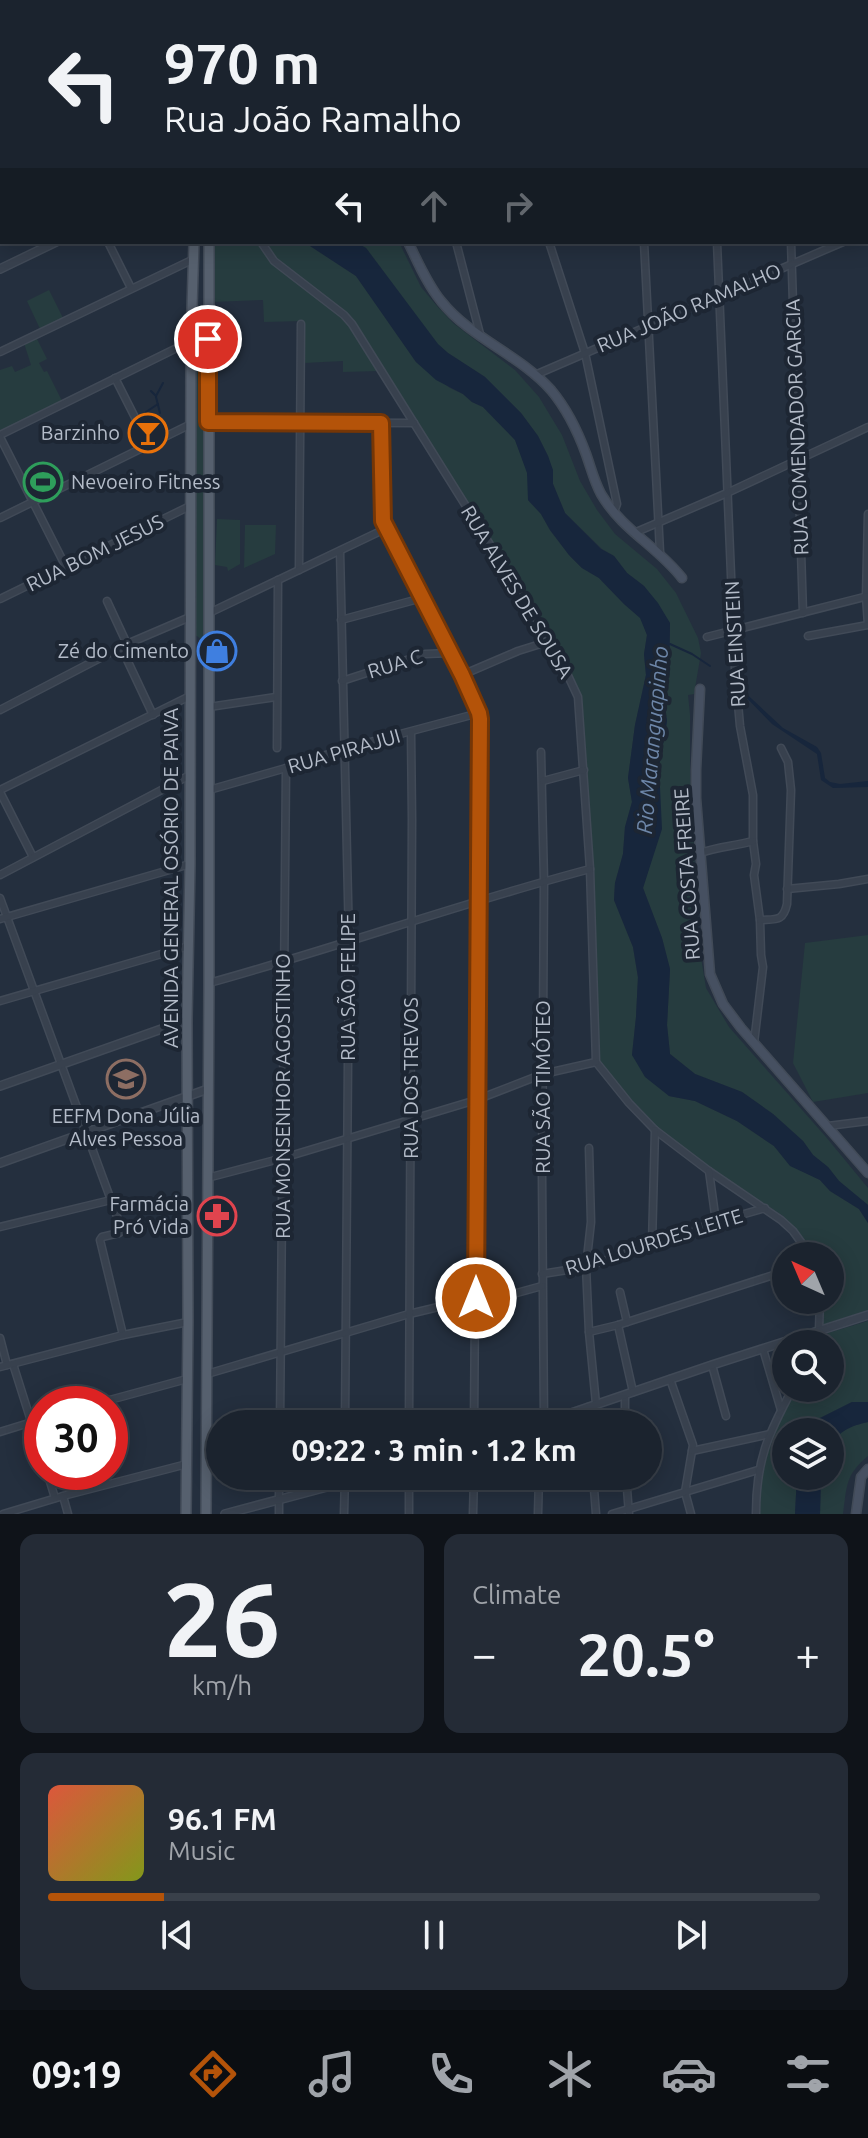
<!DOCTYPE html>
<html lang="en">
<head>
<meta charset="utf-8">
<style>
	:root { --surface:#1b232e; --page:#242b36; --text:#f1f3f6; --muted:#a0a4aa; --line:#39404a; --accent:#b45309 }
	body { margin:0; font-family:Ubuntu,sans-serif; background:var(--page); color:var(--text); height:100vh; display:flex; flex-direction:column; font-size:30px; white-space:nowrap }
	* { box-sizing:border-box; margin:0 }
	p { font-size:26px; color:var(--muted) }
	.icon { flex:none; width:44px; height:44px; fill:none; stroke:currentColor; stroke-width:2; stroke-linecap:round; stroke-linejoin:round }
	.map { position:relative; height:1514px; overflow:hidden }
	.drawer { display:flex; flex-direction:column; gap:20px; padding:20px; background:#0f1319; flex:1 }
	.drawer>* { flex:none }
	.hud { position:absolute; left:0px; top:0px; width:868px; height:244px; box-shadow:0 4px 20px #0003,0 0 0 2px var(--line); background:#1b232e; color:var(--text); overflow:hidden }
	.needle { width:52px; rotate:316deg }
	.tools { position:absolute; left:772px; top:1242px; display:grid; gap:16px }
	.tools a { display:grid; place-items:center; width:72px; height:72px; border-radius:50%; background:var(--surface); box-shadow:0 4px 20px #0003,0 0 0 2px var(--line); font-size:40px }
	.speed { position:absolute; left:24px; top:1386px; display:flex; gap:16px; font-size:40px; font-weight:700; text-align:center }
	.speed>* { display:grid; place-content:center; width:104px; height:104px; border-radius:50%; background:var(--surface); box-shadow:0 4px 20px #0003,0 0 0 2px var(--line); line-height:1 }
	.speed .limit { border:12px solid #d22; background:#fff; color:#111 }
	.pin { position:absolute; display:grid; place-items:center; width:68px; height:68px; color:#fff; margin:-34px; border:4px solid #fff; border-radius:50%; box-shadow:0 2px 8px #0007 }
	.me { position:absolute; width:88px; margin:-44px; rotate:0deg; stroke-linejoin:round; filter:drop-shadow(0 0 6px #0008) }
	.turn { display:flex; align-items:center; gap:28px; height:168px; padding:0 32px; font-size:36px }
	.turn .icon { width:104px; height:104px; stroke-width:2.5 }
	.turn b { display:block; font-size:56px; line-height:68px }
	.lanes { display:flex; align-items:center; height:76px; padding:0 32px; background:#0003; justify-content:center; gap:40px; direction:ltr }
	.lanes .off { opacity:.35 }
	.big { font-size:60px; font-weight:600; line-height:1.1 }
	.drawer .tile { flex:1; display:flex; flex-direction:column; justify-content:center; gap:12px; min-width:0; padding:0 28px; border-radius:16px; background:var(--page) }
	.drawer .dial { align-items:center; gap:0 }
	.dial b { font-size:104px; line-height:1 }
	.song { display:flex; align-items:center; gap:24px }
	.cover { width:96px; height:96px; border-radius:12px; background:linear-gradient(135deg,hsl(10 70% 55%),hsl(70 70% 35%)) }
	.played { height:8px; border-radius:4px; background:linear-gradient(90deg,var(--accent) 15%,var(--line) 15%) }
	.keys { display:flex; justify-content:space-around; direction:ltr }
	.heat { display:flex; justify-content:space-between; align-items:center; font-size:44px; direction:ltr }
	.drawer .tiles { flex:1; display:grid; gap:20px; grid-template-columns:1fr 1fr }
	.tile:last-child { grid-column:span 2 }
	.trip { position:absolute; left:206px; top:1410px; width:456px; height:80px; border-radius:40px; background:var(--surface); box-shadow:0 4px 20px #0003,0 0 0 2px var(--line); font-weight:600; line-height:80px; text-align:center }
	.dock { display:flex; height:128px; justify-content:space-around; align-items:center; background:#0b0e12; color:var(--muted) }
	.dock .icon { width:56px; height:56px }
	.dock .selected { color:var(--accent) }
	.dock b { font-size:36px; color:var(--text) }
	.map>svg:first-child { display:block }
</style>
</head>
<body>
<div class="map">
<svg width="868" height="1514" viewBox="0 0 868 1514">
	<rect width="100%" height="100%" fill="#242f3e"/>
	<g fill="#263c3f">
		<path d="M213,242H258L274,265L346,321L379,371L343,372V361L304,363L303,321L264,322L263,300L212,302Z"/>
		<path d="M264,242H304L356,276L416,362L450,388L463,394L472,402L483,407L515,440L528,473V500L541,514L550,530L569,555L582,568L599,578L624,604L641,618L647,635L644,654L646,675L635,725L628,778L632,802L625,827L623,854L615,883L614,900L633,947L638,978L636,1017L632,1055L669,1096L695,1101L737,1121L774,1146L790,1165L820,1180L830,1191L859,1209L868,1223V1310L822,1325V1300H830V1256H815L783,1216L708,1167L658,1128L615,1082L599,1062L592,860L580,698L558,649L359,329L350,317L276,259Z"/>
		<path d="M355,242H399L421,287L437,306L453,323L515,370L539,397L562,435L580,481L597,510L615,534L657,569L676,593L698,638L701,653L694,694L688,695L690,715V773L699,946L706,988L729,1027L826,1137L868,1188V1205L839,1181L828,1167L813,1155L803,1141L773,1114L742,1092L695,1074L670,1054L667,1025L670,969L662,938L643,888L651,861L659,767L667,721L663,697L669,675L670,623L644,586L627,573L614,556L602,549L565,513L553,484L552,470L548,456L538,436L521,413L485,377L448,353L438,345L366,248Z"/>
		<path d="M49,290L63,318L40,329L27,301Z"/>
		<path d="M204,305L205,635L201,639L194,634L197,306Z"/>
		<path d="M36,337L47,359L39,363L44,372L47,371L62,401L0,432V370L12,366L15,372L31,365L24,343Z"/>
		<path d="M217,519L240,520V564L228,571L227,567L215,565Z"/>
		<path d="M245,525H276L275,554L244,568Z"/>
		<path d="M868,935V1093L813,1102L793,1063L805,943Z"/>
		<path d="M868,1321V1402H852L818,1419L810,1432H786V1476H797L795,1514H758L764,1454L797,1388H830V1344H818L828,1333Z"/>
		<path d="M868,1422V1456C845,1475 847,1486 843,1514H820L821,1476H830C830,1442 830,1430 868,1422Z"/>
	</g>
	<g fill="#17263c">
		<path d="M304,242H355L366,248L438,344L448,353L485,377L521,413L538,436L548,456L553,470V484L565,513L601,549L614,556L627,573L644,586L658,603L670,623L669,675L663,697L667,721L659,767L662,829L643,888L662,938L670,969L667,1025L670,1054L695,1074L742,1092L773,1114L803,1141L813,1155L828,1167L839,1181L868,1205V1223L859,1209L830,1191L820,1180L790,1166L774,1146L737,1121L695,1101L669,1096L645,1077L632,1055L636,1017L638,977L633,947L614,900L615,883L623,854L625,827L632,802L628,778L635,725L646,675L644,654L647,635L640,618L624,604L599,578L582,568L569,555L550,530L541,514L528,500L527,473L515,440L483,407L472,402L463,394L436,380L416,362L356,276Z"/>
		<path d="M738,686L783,728L817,747L821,753L825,778L830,782L840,784L868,781V787L833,788L821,780L817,754L772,724L739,690Z"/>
		<path d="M852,1402H868V1422C850,1426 839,1431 830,1447V1432H810L818,1419Z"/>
		<path d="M797,1476H821L820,1514H795Z"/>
	</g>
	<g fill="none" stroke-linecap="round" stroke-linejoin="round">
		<g stroke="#17263c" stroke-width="2">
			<path d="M151,391L156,396L163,383"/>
			<path d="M156,397L160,413"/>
			<path d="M146,412L158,404"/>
			<path d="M670,644L692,654L710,666"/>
		</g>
		<g stroke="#414a57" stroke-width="9">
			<g id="minor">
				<path d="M41,0L44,2"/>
				<path d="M255,0L299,2"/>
				<path d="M357,0V2"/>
				<path d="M429,0V2"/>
				<path d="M605,0V2"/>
				<path d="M695,0L696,2"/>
				<path d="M731,0L736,2"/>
				<path d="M779,0V2"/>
				<path d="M868,0V2"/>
				<path d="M10,2L14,0"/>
				<path d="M510,2V0"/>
				<path d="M0,7L2,6"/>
				<path d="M866,62L868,63"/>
				<path d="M0,94L2,93"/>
				<path d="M866,232L868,231"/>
				<path d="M108,242L131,288"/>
				<path d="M261,242L274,261L344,315L352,324L556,650L578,697L590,869L596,1062L629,1103L655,1130L709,1171L781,1220L793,1231L811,1256"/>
				<path d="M456,242L480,334"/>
				<path d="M549,242L585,353L617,504L614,512"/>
				<path d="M644,242L660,552"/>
				<path d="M717,242L735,670L740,726L753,795V841L756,864L754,875L760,920L761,955L763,967L754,1043"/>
				<path d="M791,242L803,613"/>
				<path d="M0,352L194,259"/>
				<path d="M535,375L843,242"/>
				<path d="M115,378L149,445"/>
				<path d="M208,422L414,423"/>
				<path d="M381,423L383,521L462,675L480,719L474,1424"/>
				<path d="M0,435L191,341"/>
				<path d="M0,437L66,567"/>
				<path d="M868,514L866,596L868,625"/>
				<path d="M0,518L191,424"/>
				<path d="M634,533L727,493L868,427"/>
				<path d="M340,551L349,941L345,1424"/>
				<path d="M299,570L301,324"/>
				<path d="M0,599L190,506"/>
				<path d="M107,601L127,644"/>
				<path d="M209,613L387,528"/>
				<path d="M341,620L422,598"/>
				<path d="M808,636L868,625"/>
				<path d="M707,637L868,596"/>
				<path d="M121,647L153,715"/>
				<path d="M462,675L518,651L550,641"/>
				<path d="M342,681L425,654L450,653"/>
				<path d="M209,707L276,697"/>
				<path d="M0,710L127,644L190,617"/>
				<path d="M277,748L278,580"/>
				<path d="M541,752L544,881L542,1174L544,1422"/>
				<path d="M543,781L584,770"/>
				<path d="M0,790L190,696"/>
				<path d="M209,790L286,768L344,749L479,713"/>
				<path d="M0,792L33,857"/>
				<path d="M700,853C717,847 735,846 753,841"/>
				<path d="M0,875L190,775"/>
				<path d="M787,889L839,884L868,879"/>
				<path d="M0,898L122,1230L119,1233L102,1237L100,1240L123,1335"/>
				<path d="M0,919L190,864"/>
				<path d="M760,920C776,919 783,922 787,904L791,790L788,762L781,748"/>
				<path d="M209,983C336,948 461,903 590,869"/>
				<path d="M0,1001L189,946"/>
				<path d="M828,1126L868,1121"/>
				<path d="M589,1148L591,1222L586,1267L589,1332L596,1404"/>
				<path d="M709,1171L716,1222"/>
				<path d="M207,1178L283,1158L476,1100L543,1074L596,1062"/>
				<path d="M0,1227L111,1200"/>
				<path d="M652,1244L655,1130"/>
				<path d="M542,1274L586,1267L716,1222L765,1208"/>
				<path d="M620,1292L627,1322"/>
				<path d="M476,1301L502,1297L542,1286"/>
				<path d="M618,1325L633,1392"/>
				<path d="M589,1332L618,1325L786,1271"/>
				<path d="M0,1338L7,1365"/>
				<path d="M815,1344L819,1330L820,1300"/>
				<path d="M763,1349L781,1410"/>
				<path d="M13,1364L42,1456"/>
				<path d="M712,1365L726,1416"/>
				<path d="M0,1367L123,1335L188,1322"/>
				<path d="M207,1374L409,1314L476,1298"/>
				<path d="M670,1379L693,1445L685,1492L691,1514"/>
				<path d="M625,1395V1424"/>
				<path d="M95,1404L187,1379"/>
				<path d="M588,1407L589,1424"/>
				<path d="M280,1424L286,768"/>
				<path d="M409,1424L412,819L411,732"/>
				<path d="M0,1432L42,1419"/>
				<path d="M692,1451L770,1434"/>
				<path d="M47,1472L55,1498"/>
				<path d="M409,1476V1514"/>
				<path d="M593,1476L596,1514"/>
				<path d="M626,1476L629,1514"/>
				<path d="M63,1496L68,1514"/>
				<path d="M3,1514L63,1496L187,1464"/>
				<path d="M279,1514V1476"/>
				<path d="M344,1514L345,1476"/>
				<path d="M473,1514L474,1476"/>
				<path d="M538,1514L539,1476"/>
				<path d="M612,1514L758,1470"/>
				<path d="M756,1514C756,1460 768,1434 793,1388"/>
			</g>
		</g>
		<g stroke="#414a57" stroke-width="10">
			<g id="tertiary">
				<path d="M0,176L2,175"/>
				<path d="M0,269L56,242"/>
				<path d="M0,1086L187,1020"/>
				<path d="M0,1163L208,1089"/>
				<path d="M539,1424L712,1365L868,1315"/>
				<path d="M225,1514L368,1476"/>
			</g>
		</g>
		<g stroke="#414a57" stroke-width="11">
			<g id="secondary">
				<path d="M247,0L256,2"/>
				<path d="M408,242C418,262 427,284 441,301C470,338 519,354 551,390C566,408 578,432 586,454C591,468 594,481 601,494C622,530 657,546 682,578"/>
				<path d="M700,689L696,770V798L710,974L723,1004L741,1028L868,1173"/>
				<path d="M856,1514L861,1477L868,1469"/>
			</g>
		</g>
		<g stroke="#414a57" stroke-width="12">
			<g id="primary">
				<path d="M211,0V2"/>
				<path d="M196,2V0"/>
				<path d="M186,1514L188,1322L187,1020L190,864L191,341L194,242"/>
				<path d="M206,1514L209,983V242"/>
			</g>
		</g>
		<use href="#minor" stroke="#38414e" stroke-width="6"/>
		<use href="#tertiary" stroke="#38414e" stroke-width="7"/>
		<use href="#secondary" stroke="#465061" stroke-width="8"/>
		<use href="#primary" stroke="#56606e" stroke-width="9"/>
	</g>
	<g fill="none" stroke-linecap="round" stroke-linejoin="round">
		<g stroke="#753606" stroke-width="20">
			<path id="route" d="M208,339V422L381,423L383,521L462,675L479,713L480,719L476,1298"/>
		</g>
		<use href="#route" stroke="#b45309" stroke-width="14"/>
	</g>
	<defs>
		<g id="bar-ring" transform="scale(2)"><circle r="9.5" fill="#1d2633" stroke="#e8710a" stroke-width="1.5"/><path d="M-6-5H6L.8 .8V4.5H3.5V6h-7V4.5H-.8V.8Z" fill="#e8710a"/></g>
		<g id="stadium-ring" transform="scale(2)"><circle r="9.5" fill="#1d2633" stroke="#2e9e5b" stroke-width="1.5"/><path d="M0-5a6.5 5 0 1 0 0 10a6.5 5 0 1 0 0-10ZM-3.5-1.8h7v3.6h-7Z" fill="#2e9e5b"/></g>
		<g id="shop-ring" transform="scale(2)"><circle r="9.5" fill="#1d2633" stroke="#3f7fe0" stroke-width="1.5"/><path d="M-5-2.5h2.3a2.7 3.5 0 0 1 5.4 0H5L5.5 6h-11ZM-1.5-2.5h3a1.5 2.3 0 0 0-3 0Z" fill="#3f7fe0"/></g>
		<g id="school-ring" transform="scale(2)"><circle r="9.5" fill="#1d2633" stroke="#8d6e63" stroke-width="1.5"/><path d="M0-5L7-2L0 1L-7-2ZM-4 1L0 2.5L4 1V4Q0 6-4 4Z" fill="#8d6e63"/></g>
		<g id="pharmacy-ring" transform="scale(2)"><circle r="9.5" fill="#1d2633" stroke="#e0444e" stroke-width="1.5"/><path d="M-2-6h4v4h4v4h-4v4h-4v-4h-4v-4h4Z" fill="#e0444e"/></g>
	</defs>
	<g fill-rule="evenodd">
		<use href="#bar-ring" x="148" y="433"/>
		<use href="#stadium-ring" x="43" y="482"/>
		<use href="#shop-ring" x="217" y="651"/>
		<use href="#school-ring" x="126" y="1079"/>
		<use href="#pharmacy-ring" x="217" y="1216"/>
	</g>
	<g text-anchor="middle" stroke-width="8" stroke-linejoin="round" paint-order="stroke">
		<g font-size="20" fill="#b4bcc9" stroke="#1d2633">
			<text transform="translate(689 308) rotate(-23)" y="7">RUA JOÃO RAMALHO</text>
			<text transform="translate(797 427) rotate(-92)" y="7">RUA COMENDADOR GARCIA</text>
			<text transform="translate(95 553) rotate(-26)" y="7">RUA BOM JESUS</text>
			<text transform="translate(517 592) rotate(59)" y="7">RUA ALVES DE SOUSA</text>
			<text transform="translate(735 644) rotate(-93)" y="7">RUA EINSTEIN</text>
			<text transform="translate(395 664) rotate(-17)" y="7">RUA C</text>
			<text transform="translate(344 751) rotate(-16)" y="7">RUA PIRAJUI</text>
			<text transform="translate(687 874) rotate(-94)" y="7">RUA COSTA FREIRE</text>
			<text transform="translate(171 878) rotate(-90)" y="7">AVENIDA GENERAL OSÓRIO DE PAIVA</text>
			<text transform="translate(348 987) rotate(-90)" y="7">RUA SÃO FELIPE</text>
			<text transform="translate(411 1078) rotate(-90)" y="7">RUA DOS TREVOS</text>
			<text transform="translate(543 1087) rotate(-90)" y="7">RUA SÃO TIMÓTEO</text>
			<text transform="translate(283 1096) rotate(-90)" y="7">RUA MONSENHOR AGOSTINHO</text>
			<text transform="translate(654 1242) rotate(-17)" y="7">RUA LOURDES LEITE</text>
		</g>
		<g font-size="20" fill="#b4bcc9" stroke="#1d2633" text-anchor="end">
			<text x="120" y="440">Barzinho</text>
			<text x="71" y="489" text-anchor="start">Nevoeiro Fitness</text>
			<text x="189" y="658">Zé do Cimento</text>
			<text x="126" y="1123" text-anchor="middle">EEFM Dona Júlia<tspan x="126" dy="23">Alves Pessoa</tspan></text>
			<text x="189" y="1211">Farmácia<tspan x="189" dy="23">Pró Vida</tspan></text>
		</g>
		<g font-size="22" font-style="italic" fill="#6d86a8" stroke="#1d2633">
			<text transform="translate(652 740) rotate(-85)" y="8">Rio Maranguapinho</text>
		</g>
	</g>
</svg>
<div class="tools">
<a><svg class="needle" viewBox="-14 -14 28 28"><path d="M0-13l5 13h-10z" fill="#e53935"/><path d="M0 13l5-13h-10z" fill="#a0a4aa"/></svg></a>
<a><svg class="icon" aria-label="search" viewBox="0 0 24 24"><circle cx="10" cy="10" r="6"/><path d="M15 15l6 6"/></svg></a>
<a><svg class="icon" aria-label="layers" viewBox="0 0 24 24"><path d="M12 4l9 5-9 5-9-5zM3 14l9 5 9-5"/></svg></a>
</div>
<div class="speed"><div class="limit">30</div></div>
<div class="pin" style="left:208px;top:339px;background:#d93025"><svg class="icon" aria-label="arrive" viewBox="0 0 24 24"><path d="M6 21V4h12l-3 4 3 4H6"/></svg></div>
<svg class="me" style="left:476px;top:1298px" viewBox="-20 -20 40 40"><circle r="17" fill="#b45309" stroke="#fff" stroke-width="3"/><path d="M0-11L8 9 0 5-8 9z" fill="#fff"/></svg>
<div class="trip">09:22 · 3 min · 1.2 km</div>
<div class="hud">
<div class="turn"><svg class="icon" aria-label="left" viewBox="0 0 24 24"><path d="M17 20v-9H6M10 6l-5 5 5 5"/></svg><div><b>970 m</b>Rua João Ramalho</div></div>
<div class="lanes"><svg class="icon" aria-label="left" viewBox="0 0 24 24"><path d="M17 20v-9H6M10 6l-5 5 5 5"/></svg><svg class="icon off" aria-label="ahead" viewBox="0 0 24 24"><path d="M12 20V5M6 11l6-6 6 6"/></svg><svg class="icon off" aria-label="right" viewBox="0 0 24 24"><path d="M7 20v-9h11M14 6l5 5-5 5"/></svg></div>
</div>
</div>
<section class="drawer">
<div class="tiles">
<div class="tile dial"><b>26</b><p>km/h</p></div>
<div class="tile"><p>Climate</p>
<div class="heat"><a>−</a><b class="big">20.5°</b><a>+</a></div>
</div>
<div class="tile">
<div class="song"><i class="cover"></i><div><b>96.1 FM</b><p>Music</p></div></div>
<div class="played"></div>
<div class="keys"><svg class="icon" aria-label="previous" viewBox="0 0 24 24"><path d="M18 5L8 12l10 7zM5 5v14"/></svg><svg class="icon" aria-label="pause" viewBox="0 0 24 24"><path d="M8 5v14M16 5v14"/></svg><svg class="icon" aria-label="next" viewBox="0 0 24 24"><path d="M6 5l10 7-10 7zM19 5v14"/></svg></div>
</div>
</div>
</section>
<nav class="dock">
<b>09:19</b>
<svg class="icon selected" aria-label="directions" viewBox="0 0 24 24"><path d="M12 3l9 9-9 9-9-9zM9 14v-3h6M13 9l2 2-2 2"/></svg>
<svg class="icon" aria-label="music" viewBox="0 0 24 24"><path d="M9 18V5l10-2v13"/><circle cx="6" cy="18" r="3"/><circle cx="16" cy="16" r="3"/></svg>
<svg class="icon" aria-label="phone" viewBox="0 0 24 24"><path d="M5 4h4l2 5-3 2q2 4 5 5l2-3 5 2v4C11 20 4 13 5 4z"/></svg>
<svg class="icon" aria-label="climate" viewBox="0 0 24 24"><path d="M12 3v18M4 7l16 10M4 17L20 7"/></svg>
<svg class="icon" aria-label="car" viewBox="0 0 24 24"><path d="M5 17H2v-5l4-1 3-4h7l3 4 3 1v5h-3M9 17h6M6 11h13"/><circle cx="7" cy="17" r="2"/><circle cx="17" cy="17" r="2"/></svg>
<svg class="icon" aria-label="filters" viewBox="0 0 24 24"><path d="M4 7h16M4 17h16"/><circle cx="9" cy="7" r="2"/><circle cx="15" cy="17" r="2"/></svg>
</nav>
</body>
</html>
